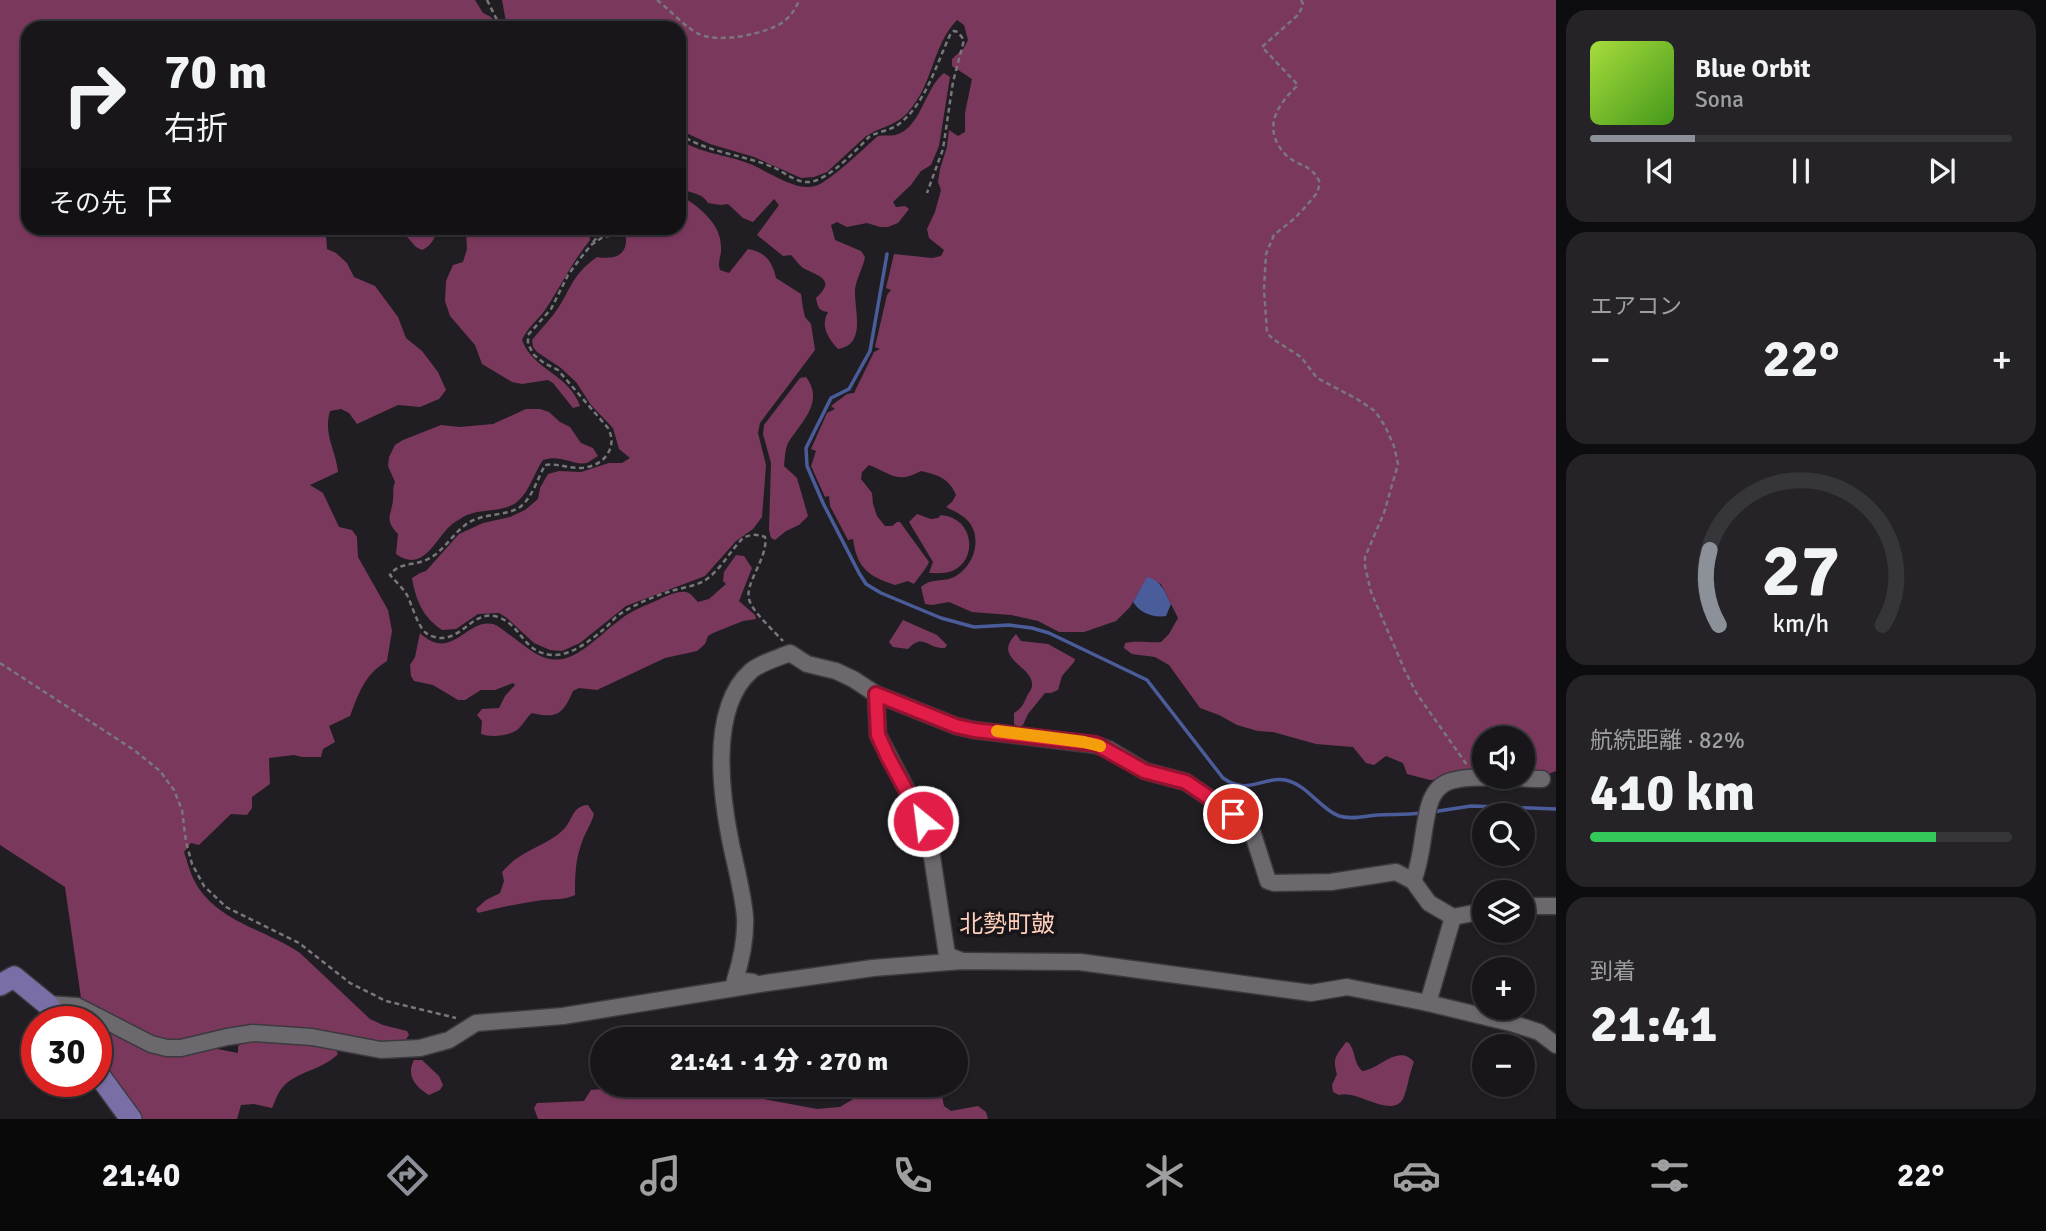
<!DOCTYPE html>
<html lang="ja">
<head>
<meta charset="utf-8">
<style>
	:root { --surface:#18161a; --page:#252327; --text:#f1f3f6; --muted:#9f9fa2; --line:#363539; --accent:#8c9099 }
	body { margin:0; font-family:Signika,"Noto Sans JP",sans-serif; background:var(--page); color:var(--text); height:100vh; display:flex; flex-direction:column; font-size:26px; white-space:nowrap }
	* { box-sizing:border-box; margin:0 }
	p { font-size:23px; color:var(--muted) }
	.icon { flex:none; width:38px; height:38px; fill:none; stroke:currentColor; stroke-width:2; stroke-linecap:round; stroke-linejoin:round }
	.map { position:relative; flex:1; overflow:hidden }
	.side { display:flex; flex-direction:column; gap:10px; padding:10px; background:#0d0c0e; width:490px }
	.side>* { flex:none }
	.top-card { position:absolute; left:21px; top:21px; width:665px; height:214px; border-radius:21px; box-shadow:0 2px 5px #0004,0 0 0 2px var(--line); background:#18161a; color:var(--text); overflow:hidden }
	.fabs { position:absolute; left:1472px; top:726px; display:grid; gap:14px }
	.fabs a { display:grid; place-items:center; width:63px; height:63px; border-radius:50%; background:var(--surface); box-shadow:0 2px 5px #0004,0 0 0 2px var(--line); font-size:35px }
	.speed { position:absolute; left:21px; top:1006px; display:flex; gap:14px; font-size:35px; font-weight:700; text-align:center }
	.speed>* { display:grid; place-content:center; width:91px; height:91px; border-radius:50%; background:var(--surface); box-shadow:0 2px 5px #0004,0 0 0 2px var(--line); line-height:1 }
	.speed .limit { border:10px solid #d22; background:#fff; color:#111 }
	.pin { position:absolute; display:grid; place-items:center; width:60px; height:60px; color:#fff; margin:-30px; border:4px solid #fff; border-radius:50%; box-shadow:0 2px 7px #0007 }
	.me { position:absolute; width:77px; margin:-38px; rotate:331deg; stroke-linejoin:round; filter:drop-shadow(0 0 5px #0008) }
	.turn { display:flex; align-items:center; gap:24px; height:147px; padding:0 28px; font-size:32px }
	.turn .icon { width:91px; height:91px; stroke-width:2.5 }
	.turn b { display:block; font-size:49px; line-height:60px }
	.then { display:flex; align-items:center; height:66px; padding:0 28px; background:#0003; gap:14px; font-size:26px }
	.big { font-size:52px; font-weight:800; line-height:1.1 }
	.side .card { flex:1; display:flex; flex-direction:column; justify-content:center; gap:10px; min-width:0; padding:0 24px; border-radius:21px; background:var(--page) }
	.side .dial { align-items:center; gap:0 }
	.dial svg { height:182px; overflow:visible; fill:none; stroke:var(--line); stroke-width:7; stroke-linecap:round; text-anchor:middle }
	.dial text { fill:var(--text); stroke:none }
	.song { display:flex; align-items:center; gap:21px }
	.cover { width:84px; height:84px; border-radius:10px; background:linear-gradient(135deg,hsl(80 70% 55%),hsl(100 70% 35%)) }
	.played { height:7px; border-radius:4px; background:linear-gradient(90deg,var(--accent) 25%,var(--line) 25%) }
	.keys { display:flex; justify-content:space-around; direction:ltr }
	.heat { display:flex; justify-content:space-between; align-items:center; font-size:38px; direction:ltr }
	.charge { height:10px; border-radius:5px; background:linear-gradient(90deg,#34c759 82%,var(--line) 0) }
	.trip { position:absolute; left:590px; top:1027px; width:378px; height:70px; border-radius:35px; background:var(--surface); box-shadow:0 2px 5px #0004,0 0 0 2px var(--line); font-weight:800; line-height:70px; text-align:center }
	.tabs { display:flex; height:112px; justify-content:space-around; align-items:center; background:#0a090a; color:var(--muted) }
	.tabs .icon { width:49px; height:49px }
	.tabs .on { color:var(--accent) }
	.tabs b { font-size:32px; color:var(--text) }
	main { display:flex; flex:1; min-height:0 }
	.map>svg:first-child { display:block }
</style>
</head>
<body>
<main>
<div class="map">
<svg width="1556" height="1119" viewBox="0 0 1556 1119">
	<rect width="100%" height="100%" fill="#201e22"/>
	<g fill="#7b385d">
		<path d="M0,0H475L483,13L491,17L500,28H28V228H329L326,235L327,249L336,253L347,263L354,277L375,286L398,317L406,338L422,351L438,372L446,390L439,399L420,407L398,405L357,424L349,413L341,409L330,411C323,435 336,450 338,472L310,485L323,493L339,527L352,530L357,537L358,557L388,610L392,631L387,661C364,675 359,693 350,716L329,726L335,742L323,749L321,757H302L294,755L269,758L270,784L252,797V808L247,815L231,814L199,845L191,843L184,852C187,860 189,870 193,878C213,921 265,929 300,953L370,1019L383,1025L407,1031L409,1035L404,1042L392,1044L302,1031L194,1041H163L93,1007L81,998L65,887L0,845Z"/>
		<path d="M502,0H1556V771L1543,776H1523L1522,738H1484V775L1430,780L1407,774L1403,763L1386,756L1374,765L1366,763L1353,747L1316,744L1273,732L1258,731L1237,725L1219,715L1200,708L1169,665L1155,657L1132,654L1124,648L1125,643C1137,640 1148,643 1161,642L1169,634L1178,618L1161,584L1147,578L1130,607L1116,621L1084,632H1059L1038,621L1011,615L972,612L949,602L932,605L925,604L921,587C931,578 941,582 952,578C973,569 983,540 969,522C963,515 954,511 946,507L952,502L956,495C949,478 938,475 921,471C897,484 892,474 869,465L862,472L861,479L872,493L873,504L877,516L885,526H892L897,522H900L929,562C925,571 919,576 914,584L908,581L895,585C868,576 857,568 853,539L848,540L830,506L829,496L825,497L811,466L816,451L811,449L827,413L835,409L831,406L847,394L854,393L874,352L880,349L875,347L887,295L891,290L886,288L894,254L932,258L941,256L944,250L929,238L927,229L935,212L941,190L938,182L940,169L947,147L949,130L958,136L965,132V113L972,79L952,66V59L964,48L968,40L964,25L957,20C932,46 933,85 908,112C896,126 879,127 865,137L827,172L814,177L801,178L754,157L710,144L684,132L679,127V28H512L506,22Z"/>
		<path d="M944,73L950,77L939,146L931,165L921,171L911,185L893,202L896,207L905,206L909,209L898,223L888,227H880L867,223L847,227L837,222L831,225L835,240L861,251L865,257C863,268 856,279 855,290C854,309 867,345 838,349C828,338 820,326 828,312C819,311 818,308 816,298C837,279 818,276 803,268C799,265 795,259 791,255L783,256L757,235L779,205L774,199L753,222L743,218L728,204L721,205L708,203C702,192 689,194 679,187V139C700,154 726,154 750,164C768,171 796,192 815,186C830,182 865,147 878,136C883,135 890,136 895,135C921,129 925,87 944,73Z"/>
		<path d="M679,194C697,206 721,222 721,247C722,256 717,261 720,270L729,273L748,249C765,252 772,261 776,278L801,294L803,308L805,317L811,324L815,350L760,423L758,433L766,465L762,517L753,529L736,541L705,576L626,606L580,643L562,651L550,650L534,643L507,618L499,613L478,614L456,629L442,630C423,617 416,601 412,578L420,573L426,571L459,534L483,523L510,517L525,510L538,499L540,488L548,474L559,471L581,472L609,463H622L630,458L619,449L613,428L591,405L576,382L561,368L537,352L533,347L532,340C539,331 547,323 554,314C571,291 570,276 597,257C620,261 631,251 624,228H679Z"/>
		<path d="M399,228H437C436,237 431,246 422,250L416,247Z"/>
		<path d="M471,228H589L590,240C572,262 561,286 545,310C538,320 527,328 522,340C533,370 569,374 580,406L573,408L553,383L548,380L522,384L512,382L482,364L475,345L450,316L445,301L446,281L453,265L463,262L467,249L466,231Z"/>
		<path d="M806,377C825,402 801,422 788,443C785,449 785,458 784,466L797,478L808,516L799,525L786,531L775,540L771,538L769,530L771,463L763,434L764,425L800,378Z"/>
		<path d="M526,409H540L549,412L560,422L570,427L581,443L593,448L598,456C594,458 591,461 587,463C573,466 562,454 543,460C534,473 530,491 517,502C504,512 484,509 470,514C465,515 460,519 455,522C436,534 426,575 396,554L398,534C384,519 391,517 393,500C394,493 392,489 395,482L388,466L389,457L395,445L403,440L441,425L460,427L493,424Z"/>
		<path d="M917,514L931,519L938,518L941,515C975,518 978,561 952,571C945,574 937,573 929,573L933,562L909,522Z"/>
		<path d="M736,555L744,556L752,568L739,601L755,615L756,619L743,621L713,633L708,636L705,644L697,651L665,658L597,690L579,688L573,691C563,714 557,719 532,713C526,718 525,722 520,727C513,736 491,738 481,734L482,721L477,715L482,709L499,708L505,696L515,685L513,683L495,690H481L465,700H458L433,685L414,681L411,676L410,665L415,657L420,633C452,663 466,618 493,624C499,626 503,630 507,633C530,648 548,672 579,652C594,643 607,629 621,619C632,610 647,605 660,599C667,596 677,591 686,592C691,593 694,598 698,602L709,599L726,584L723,581L724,572Z"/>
		<path d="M903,620L937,635L947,645L945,648C927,649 923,632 908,649L893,647L889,642Z"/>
		<path d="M1016,634L1021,641L1048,644L1075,659L1074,662L1062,676L1058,690L1051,693H1045L1028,714L1023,725L1019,727L1014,724V713C1022,708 1023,705 1027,696C1029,692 1031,691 1032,686C1034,665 991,660 1016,634Z"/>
		<path d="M588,805L594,814C591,825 584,834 581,845C575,862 575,878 575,895C565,900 555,899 543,900C521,903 500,907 478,913L476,909L486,900L500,893L504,881L502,872C507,867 512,861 519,857C532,848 550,842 562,831C573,822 571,806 588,805Z"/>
		<path d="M96,1026L128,1040L171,1052H200L212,1048L238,1053V1046L247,1040L334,1046L338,1054C321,1071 296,1071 282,1088C277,1094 275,1102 272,1108L254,1104L241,1105L237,1119H143L110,1073L96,1044Z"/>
		<path d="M1346,1042L1349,1043C1356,1052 1353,1062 1362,1071C1379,1070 1398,1043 1414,1062C1409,1074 1408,1087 1403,1099C1391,1119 1357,1089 1339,1095L1333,1092L1332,1085L1337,1074C1332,1057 1337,1055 1346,1042Z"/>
		<path d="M414,1060H422L439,1076L443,1085L440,1090L429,1095C415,1087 406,1075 414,1060Z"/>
		<path d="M618,1085H631L635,1088L639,1085H683L705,1089L709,1085H737L740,1093L747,1096L817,1109L840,1107L855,1098H866L867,1085H930L942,1096L944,1106L951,1111L978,1106L986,1112L988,1119H538L534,1108L537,1103L584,1101L591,1090L614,1088Z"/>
	</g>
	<path fill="#4b5c9b" d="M1147,577C1162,581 1164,591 1171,604L1166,616C1153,618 1140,613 1133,602Z"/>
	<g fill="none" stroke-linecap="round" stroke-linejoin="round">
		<g stroke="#4b5c9b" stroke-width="3.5">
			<path d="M887,254L870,351L849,389L831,398L806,448L807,466L823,503L859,573L866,584L881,593L941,618L974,627L1009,625L1032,628L1049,633L1147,680L1223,778C1248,796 1263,776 1285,780C1307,784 1320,809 1339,816C1351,820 1365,816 1377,815C1392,814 1406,815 1421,813"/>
			<path d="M1432,812L1471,806L1556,809"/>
		</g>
		<g stroke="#3c3a3e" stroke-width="19">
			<g id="minor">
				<path d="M876,694L878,735L923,821L929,837L947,955L962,961"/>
				<path d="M1413,881C1423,857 1422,831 1429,806C1431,797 1437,788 1444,784C1461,773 1520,779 1542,779"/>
				<path d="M1522,906H1556"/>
				<path d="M753,982L735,980C741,961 746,938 745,917C743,893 736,868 731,844C721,795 709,708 751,671C760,663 778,658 790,653L807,664L836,671L853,679L876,694L956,726L974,730L1096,745L1108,749L1145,771L1186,782L1245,822L1251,828L1268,881L1274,883L1331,882L1396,872L1413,881L1429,903L1453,917"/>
				<path d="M1428,1003L1511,1023L1539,1032L1556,1045"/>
				<path d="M47,1004L77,1006L151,1044L167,1048H181L227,1037L253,1033L312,1037L381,1050L420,1048L449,1040L476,1023L563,1016L766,983L873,968L962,961L1080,962L1311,993L1347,987L1428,1003L1453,917L1484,911"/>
			</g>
		</g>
		<g stroke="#3c3a3e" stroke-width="24">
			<g id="major">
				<path d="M0,985L14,977L47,1004L61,1022"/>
				<path d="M96,1071L131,1119"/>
			</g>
		</g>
		<g stroke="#79777b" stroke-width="2.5" stroke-dasharray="5 3.5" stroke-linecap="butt">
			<path d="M487,0L498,22L505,28"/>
			<path d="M657,0C669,9 687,29 699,34C717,43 756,35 774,27C786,22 795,12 799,0"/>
			<path d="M1301,0L1303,4L1299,14L1262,47L1298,85C1276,106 1261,130 1287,156C1301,168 1311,163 1320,183L1317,193L1307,205L1295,218L1274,235L1266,254L1264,289L1267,333L1273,339L1301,357L1317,378L1357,399L1375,411L1385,426L1394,446L1398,464L1384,513L1365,557V566L1371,592L1405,671L1417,694L1467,765"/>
			<path d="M679,133C702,152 746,155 775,168C785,173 797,183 809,182C829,180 855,151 869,137C878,131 890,131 899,124C926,103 936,65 950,35L954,31L958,32L964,40L953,82L943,149L927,193"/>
			<path d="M613,228L614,230L609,236L603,237L591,245L579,260L568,275L551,309L528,335V344L534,355L544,363L558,370L608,428C619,449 602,468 579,468C567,468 557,463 545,465C538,478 532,498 520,507C506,517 480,512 464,526C451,536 443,552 428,559C415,566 398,562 390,575C395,581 403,588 407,595C412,605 418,627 426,633C429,636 437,638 441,638C464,638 474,609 498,617C523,626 522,653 553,655C571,656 591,640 604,629C610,624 614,618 620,614C634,605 652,597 668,592C679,588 693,587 704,581C720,571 730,551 743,538C751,534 757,534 765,537C769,558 742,585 750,602C755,614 773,630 783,641"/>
			<path d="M593,242L600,234L602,228"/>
			<path d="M0,663L134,750L160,771L174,790L182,810L186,842L192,864L204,886L226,907L299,943L350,983L386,1001L456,1018"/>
		</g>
		<use href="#minor" stroke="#6c696e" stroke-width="16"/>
		<use href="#major" stroke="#796ea5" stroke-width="21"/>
	</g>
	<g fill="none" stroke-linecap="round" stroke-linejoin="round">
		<g stroke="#92132f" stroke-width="18">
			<path id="route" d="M923,821L888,757L878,735L876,694L956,726L974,730L1096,744L1144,771L1186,782L1233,814"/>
		</g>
		<use href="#route" stroke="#e11d48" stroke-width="12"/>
		<path stroke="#f59e0b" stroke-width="12" d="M997,731L1084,742L1100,746"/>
	</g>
	<g text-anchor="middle" stroke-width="7" stroke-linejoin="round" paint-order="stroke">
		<g font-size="24" fill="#fecfba" stroke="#171519">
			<text x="1007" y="932">北勢町皷</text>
		</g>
	</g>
</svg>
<div class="fabs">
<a><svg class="icon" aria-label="sound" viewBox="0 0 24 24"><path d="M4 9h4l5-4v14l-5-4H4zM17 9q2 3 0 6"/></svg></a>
<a><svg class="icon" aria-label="search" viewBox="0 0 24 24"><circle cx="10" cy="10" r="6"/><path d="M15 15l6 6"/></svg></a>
<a><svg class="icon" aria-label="layers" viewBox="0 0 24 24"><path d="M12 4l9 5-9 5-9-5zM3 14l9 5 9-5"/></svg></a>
<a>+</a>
<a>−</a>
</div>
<div class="speed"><div class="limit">30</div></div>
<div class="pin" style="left:1233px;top:814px;background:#d93025"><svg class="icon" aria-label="arrive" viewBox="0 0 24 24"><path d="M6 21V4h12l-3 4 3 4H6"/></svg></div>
<svg class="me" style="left:923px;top:821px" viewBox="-20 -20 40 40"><circle r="17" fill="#e11d48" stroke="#fff" stroke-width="3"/><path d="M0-11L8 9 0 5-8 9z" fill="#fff"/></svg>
<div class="trip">21:41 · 1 分 · 270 m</div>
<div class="top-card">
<div class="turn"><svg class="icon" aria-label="right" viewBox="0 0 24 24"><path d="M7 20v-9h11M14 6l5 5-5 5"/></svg><div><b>70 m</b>右折</div></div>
<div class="then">その先<svg class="icon" aria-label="arrive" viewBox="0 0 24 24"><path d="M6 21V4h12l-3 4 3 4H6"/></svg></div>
</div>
</div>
<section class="side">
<div class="card">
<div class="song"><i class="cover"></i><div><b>Blue Orbit</b><p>Sona</p></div></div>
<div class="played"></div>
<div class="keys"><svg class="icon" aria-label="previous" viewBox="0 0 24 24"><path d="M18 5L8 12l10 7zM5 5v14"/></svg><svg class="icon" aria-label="pause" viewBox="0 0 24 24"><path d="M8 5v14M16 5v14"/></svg><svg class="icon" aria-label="next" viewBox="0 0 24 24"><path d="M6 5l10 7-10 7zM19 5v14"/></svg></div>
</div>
<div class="card"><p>エアコン</p>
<div class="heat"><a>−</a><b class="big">22°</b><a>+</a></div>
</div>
<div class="card dial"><svg viewBox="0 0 100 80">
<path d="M14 69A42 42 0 1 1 86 69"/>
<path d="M14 69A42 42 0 0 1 10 36" stroke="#8c9099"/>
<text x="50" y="56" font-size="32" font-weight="700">27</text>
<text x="50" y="72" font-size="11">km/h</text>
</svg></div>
<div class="card"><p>航続距離 · 82%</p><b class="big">410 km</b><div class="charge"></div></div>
<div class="card"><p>到着</p><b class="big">21:41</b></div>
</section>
</main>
<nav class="tabs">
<b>21:40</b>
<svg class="icon on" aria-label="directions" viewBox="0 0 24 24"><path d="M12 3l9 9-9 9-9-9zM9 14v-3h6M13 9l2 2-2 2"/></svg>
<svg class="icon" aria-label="music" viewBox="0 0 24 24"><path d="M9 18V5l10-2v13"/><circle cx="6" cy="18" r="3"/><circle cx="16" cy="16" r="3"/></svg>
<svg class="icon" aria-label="phone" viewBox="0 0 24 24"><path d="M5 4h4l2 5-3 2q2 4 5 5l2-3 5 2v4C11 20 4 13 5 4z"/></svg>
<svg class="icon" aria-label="climate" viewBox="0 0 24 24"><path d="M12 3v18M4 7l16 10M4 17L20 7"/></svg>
<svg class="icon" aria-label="car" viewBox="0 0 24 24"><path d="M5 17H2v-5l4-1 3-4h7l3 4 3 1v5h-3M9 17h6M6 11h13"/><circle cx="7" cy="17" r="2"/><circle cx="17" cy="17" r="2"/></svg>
<svg class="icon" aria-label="filters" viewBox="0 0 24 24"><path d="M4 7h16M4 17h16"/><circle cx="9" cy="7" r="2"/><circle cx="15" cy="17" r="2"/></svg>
<b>22°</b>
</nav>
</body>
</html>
